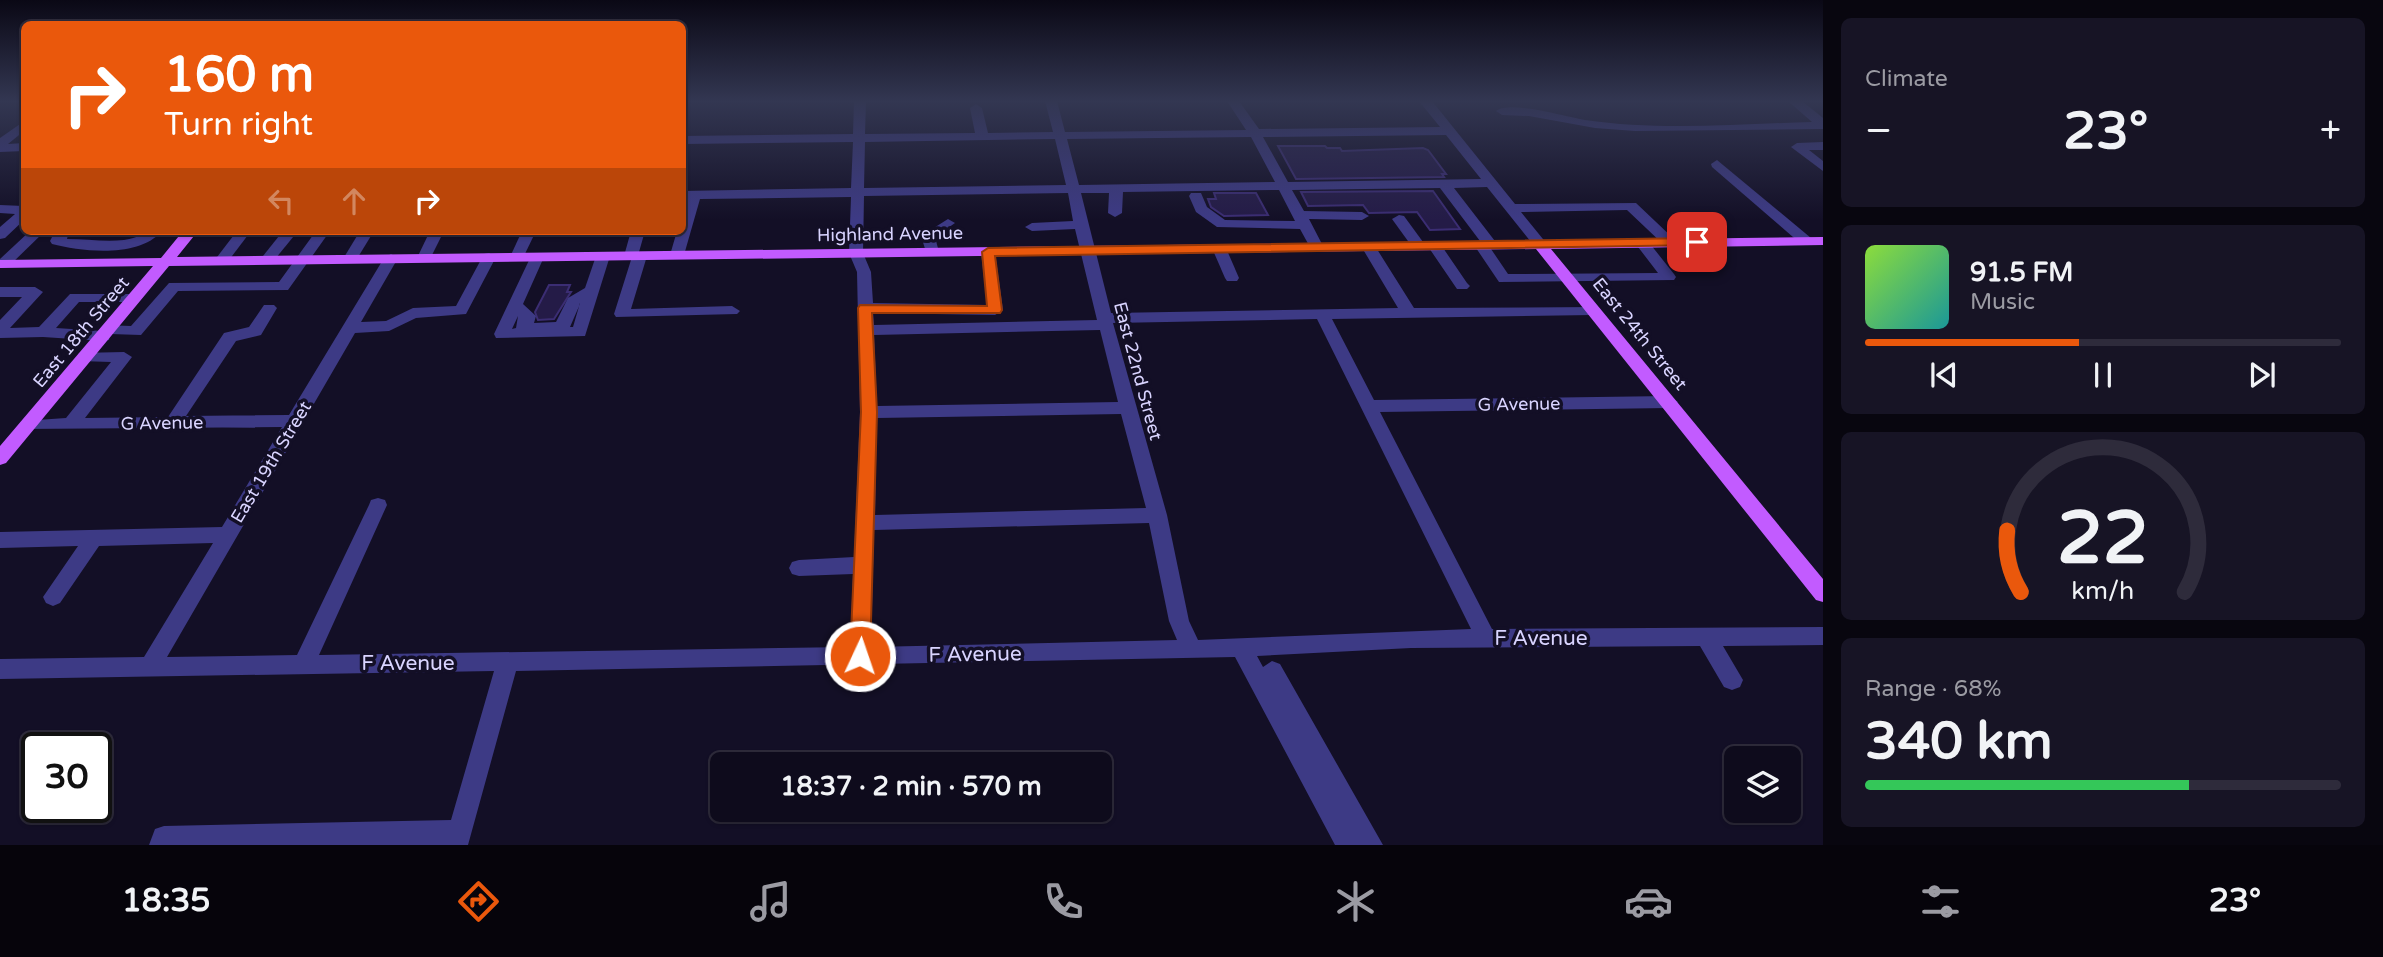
<!DOCTYPE html>
<html lang="en">
<head>
<meta charset="utf-8">
<style>
	:root { --surface:#0e0b1c; --page:#171425; --text:#f1f3f6; --muted:#9b9ba3; --line:#2e2b3b; --accent:#ea580c }
	body { margin:0; font-family:"Varela Round",sans-serif; background:var(--page); color:var(--text); height:100vh; display:flex; flex-direction:column; font-size:26px; white-space:nowrap }
	* { box-sizing:border-box; margin:0 }
	p { font-size:23px; color:var(--muted) }
	.icon { flex:none; width:38px; height:38px; fill:none; stroke:currentColor; stroke-width:2; stroke-linecap:round; stroke-linejoin:round }
	.map { position:relative; flex:1; overflow:hidden }
	.side { display:flex; flex-direction:column; gap:18px; padding:18px; background:#08060f; width:560px }
	.side>* { flex:none }
	.hud { position:absolute; left:21px; top:21px; width:665px; height:214px; border-radius:10px; box-shadow:0 2px 5px #0004,0 0 0 2px var(--line); background:#ea580c; color:#fff; overflow:hidden }
	.controls { position:absolute; left:1724px; top:746px; display:grid; gap:14px }
	.controls a { display:grid; place-items:center; width:77px; height:77px; border-radius:10px; background:var(--surface); box-shadow:0 2px 5px #0004,0 0 0 2px var(--line); font-size:35px }
	.speed { position:absolute; left:21px; top:732px; display:flex; gap:14px; font-size:35px; font-weight:700; text-align:center }
	.speed>* { display:grid; place-content:center; width:91px; height:91px; border-radius:50%; background:var(--surface); box-shadow:0 2px 5px #0004,0 0 0 2px var(--line); line-height:1 }
	.speed .limit { border:4px solid #111; border-radius:10px; background:#fff; color:#111 }
	.pin { position:absolute; display:grid; place-items:center; width:60px; height:60px; color:#fff; margin:-30px; border-radius:14px; box-shadow:0 4px 10px #0006 }
	.me { position:absolute; width:77px; margin:-38px; rotate:3deg; stroke-linejoin:round; filter:drop-shadow(0 0 5px #0008) }
	.turn { display:flex; align-items:center; gap:24px; height:147px; padding:0 28px; font-size:32px }
	.turn .icon { width:91px; height:91px; stroke-width:2.5 }
	.turn b { display:block; font-size:49px; line-height:60px }
	.lanes { display:flex; align-items:center; height:66px; padding:0 28px; background:#0003; justify-content:center; gap:35px; direction:ltr }
	.lanes .off { opacity:.35 }
	.big { font-size:52px; font-weight:700; line-height:1.1 }
	.side .widget { flex:1; display:flex; flex-direction:column; justify-content:center; gap:10px; min-width:0; padding:0 24px; border-radius:10px; background:var(--page) }
	.side .dial { align-items:center; gap:0 }
	.dial svg { height:182px; overflow:visible; fill:none; stroke:var(--line); stroke-width:7; stroke-linecap:round; text-anchor:middle }
	.dial text { fill:var(--text); stroke:none }
	.song { display:flex; align-items:center; gap:21px }
	.cover { width:84px; height:84px; border-radius:10px; background:linear-gradient(135deg,hsl(90 70% 55%),hsl(180 70% 35%)) }
	.played { height:7px; border-radius:4px; background:linear-gradient(90deg,var(--accent) 45%,var(--line) 45%) }
	.keys { display:flex; justify-content:space-around; direction:ltr }
	.heat { display:flex; justify-content:space-between; align-items:center; font-size:38px; direction:ltr }
	.charge { height:10px; border-radius:5px; background:linear-gradient(90deg,#34c759 68%,var(--line) 0) }
	.trip { position:absolute; left:710px; top:752px; width:402px; height:70px; border-radius:10px; background:var(--surface); box-shadow:0 2px 5px #0004,0 0 0 2px var(--line); font-weight:700; line-height:70px; text-align:center }
	.dock { display:flex; height:112px; justify-content:space-around; align-items:center; background:#06040b; color:var(--muted) }
	.dock .icon { width:49px; height:49px }
	.dock .current { color:var(--accent) }
	.dock b { font-size:32px; color:var(--text) }
	main { display:flex; flex:1; min-height:0 }
	.map>svg:first-child { display:block }
</style>
</head>
<body>
<main>
<div class="map">
<svg width="1823" height="845" viewBox="0 0 1823 845">
	<rect width="100%" height="100%" fill="#130f26"/>
	<g fill="#241b47" stroke="#3b2d73" stroke-width="2">
		<path d="M1278,146H1325L1327,148H1340L1342,151L1423,148L1428,150L1446,174H1442L1444,177L1296,179Z"/>
		<path d="M1433,191L1460,229L1430,230L1417,212L1369,213L1363,205L1308,206L1301,192Z"/>
		<path d="M1214,193H1256L1268,215L1224,216L1211,207L1208,199H1216Z"/>
		<path d="M549,285H570L567,292H571L554,319L538,320L535,312Z"/>
	</g>
	<g fill="none" stroke-linecap="round" stroke-linejoin="round">
		<g fill="#3d3a85" fill-rule="evenodd">
			<path d="M854,101H866L865,134L975,133L970,108L976,104L982,108L988,133L1053,132L1045,101H1057L1065,132L1246,130L1227,101H1239L1259,129L1440,127L1419,101H1432L1515,204L1636,203L1675,240L1677,243L1675,246H1665L1627,210L1521,212L1547,244L1540,248L1535,247L1487,187L1454,188L1498,245L1491,249L1508,274L1658,273L1635,243L1642,239L1647,240L1674,274L1676,277L1674,280L1499,282L1474,245L1480,241L1440,188L1292,190L1304,211L1362,212L1369,216L1362,220L1309,219L1323,246L1316,250L1311,249L1300,229L1217,227L1196,212L1189,196L1191,193H1201L1207,207L1225,220L1295,221L1279,190L1123,192L1122,213L1115,217L1108,213L1109,193H1081L1111,313L1398,308L1361,246L1368,242L1375,246L1414,308L1598,307L1601,310L1598,313L1593,315L1332,319L1374,400L1669,396L1678,402L1669,408L1380,412L1492,629L1823,627V645L1723,646L1743,680L1740,687L1732,690L1724,687L1700,646L1411,648L1257,656L1263,667L1272,661L1280,664L1383,845H1335L1235,657L516,671L468,845H149L155,829L164,826L451,820L494,671L0,679V659L144,657L213,543L99,546L60,603L53,606L46,603L43,597L78,546L0,548V532L222,527L282,427L22,429L19,425L22,421L66,418L111,362L79,361L77,357L79,353L124,352L132,357L85,418L168,417L224,333L249,327L264,305H274L277,308L261,335L236,341L186,416L289,415L384,258L391,254L398,258L361,322L386,321L413,308L456,306L484,254L489,253L496,257L466,314L416,318L389,331L355,333L167,657L297,655L369,505L371,500L378,498L385,500L387,505L319,655L850,647L853,574L799,576L792,574L789,568L792,562L799,560L854,557L860,412L857,272L849,253L851,197L700,199L684,255L677,259L670,255L677,231H682V211L686,199H682V191L851,188L853,142L682,144V136L853,134ZM1446,135L1481,179L1288,182L1263,137ZM1251,137L1275,182L1079,185L1067,139ZM1055,139L1066,185L864,188L865,142ZM1068,193L1073,221L1032,223L1025,227L1032,231L1075,229L1097,320L874,325L873,313L995,315L1003,310L995,252L988,248L981,252L987,305L873,303L871,272L863,253L864,196ZM1317,319L1471,629L1198,640L1189,621L1167,515L1113,323ZM1100,330L1118,402L877,406L874,335ZM1121,414L1146,508L875,515L877,418ZM1149,523L1169,621L1177,640L871,647L874,530Z"/>
			<path d="M1788,101H1802L1823,118V129L1635,131L1595,128L1529,116L1502,115L1496,111C1511,100 1566,117 1585,120C1659,131 1738,124 1812,122Z"/>
			<path d="M23,122L24,131L8,144L24,143V151L0,152V138Z"/>
			<path d="M1823,142V150H1809L1823,161V171L1791,147L1797,143Z"/>
			<path d="M1717,160L1811,238V244H1801L1712,167L1711,164Z"/>
			<path d="M0,205L24,206V220L5,238L0,239V227L15,214L0,213Z"/>
			<path d="M1399,215L1404,216L1423,242L1425,245L1423,248H1413L1392,219Z"/>
			<path d="M948,219L955,223L935,237L939,252L932,256L927,255L921,236Z"/>
			<path d="M30,231H45L8,267L0,268V259Z"/>
			<path d="M55,231H69L67,239C86,239 105,242 124,240C139,238 146,231 162,231C139,258 83,252 52,244L50,241Z"/>
			<path d="M237,231H251L226,264H216L214,261Z"/>
			<path d="M283,231H298L271,264H261L259,261Z"/>
			<path d="M316,231H330L288,290L178,291L141,335L110,334L109,340L103,341L43,337L0,338V320L22,297H0V287H35L43,292L10,328L39,327L70,294H140L143,297L140,300L135,302H79L56,328L102,331L103,325L131,326L169,283L279,282Z"/>
			<path d="M360,231H374L355,262H345L343,259Z"/>
			<path d="M430,231H444L429,261H419L417,258Z"/>
			<path d="M522,231H536L522,260H512L510,257Z"/>
			<path d="M631,231H645L639,252L647,256L631,309L732,306L740,311L737,314L616,317L614,314L631,260L624,256Z"/>
			<path d="M1434,241L1439,242L1467,283L1470,286L1467,289H1457L1427,245Z"/>
			<path d="M1219,244L1226,248L1239,278L1237,281H1227L1225,278L1212,248Z"/>
			<path d="M603,252L610,256L585,336L496,338L494,334L532,254L537,253L544,257L523,304L536,316L534,323L556,322L568,298L585,288L596,256ZM580,303L573,327H570L580,304ZM518,316L516,328L512,329Z"/>
		</g>
		<path fill="#c25bff" fill-rule="evenodd" d="M183,231H198L177,257L1823,237V245L1551,249L1823,579V602L1816,600L1536,249L169,266L6,463L0,465V446L153,266L0,268V260L161,258Z"/>
	</g>
	<linearGradient id="sky" x2="0" y2="1"><stop stop-color="#0a0815"/><stop offset="0.46" stop-color="#333752"/><stop offset="1" stop-color="#333752" stop-opacity="0"/></linearGradient>
	<rect width="1823" height="220" fill="url(#sky)"/>
	<path fill="#ea580c" stroke="#983908" stroke-width="2" d="M1697,238L1704,242L1702,245L995,256L1002,310L1000,313H872L877,412L870,656L867,662L860,664L853,662L850,656L861,412L858,308L860,305L987,306L982,252L988,248Z"/>
	<g text-anchor="middle" stroke-width="7" stroke-linejoin="round" paint-order="stroke">
		<g font-size="18" fill="#d9d4ff" stroke="#130f26">
			<text transform="translate(890 234) rotate(-1)" y="6">Highland Avenue</text>
			<text transform="translate(81 332) rotate(-50)" y="6">East 18th Street</text>
			<text transform="translate(1640 334) rotate(51)" y="6">East 24th Street</text>
			<text transform="translate(1138 371) rotate(75)" y="6">East 22nd Street</text>
			<text transform="translate(1519 404) rotate(-1)" y="6">G Avenue</text>
			<text transform="translate(162 423) rotate(-1)" y="6">G Avenue</text>
			<text transform="translate(271 462) rotate(-59)" y="6">East 19th Street</text>
		</g>
		<g font-size="21" fill="#d9d4ff" stroke="#130f26">
			<text x="1541" y="645">F Avenue</text>
			<text transform="translate(975 654) rotate(-1)" y="7">F Avenue</text>
			<text x="408" y="670">F Avenue</text>
		</g>
	</g>
</svg>
<div class="controls">
<a><svg class="icon" aria-label="layers" viewBox="0 0 24 24"><path d="M12 4l9 5-9 5-9-5zM3 14l9 5 9-5"/></svg></a>
</div>
<div class="speed"><div class="limit">30</div></div>
<div class="pin" style="left:1697px;top:242px;background:#d93025"><svg class="icon" aria-label="arrive" viewBox="0 0 24 24"><path d="M6 21V4h12l-3 4 3 4H6"/></svg></div>
<svg class="me" style="left:860px;top:656px" viewBox="-20 -20 40 40"><circle r="17" fill="#ea580c" stroke="#fff" stroke-width="3"/><path d="M0-11L8 9 0 5-8 9z" fill="#fff"/></svg>
<div class="trip">18:37 · 2 min · 570 m</div>
<div class="hud">
<div class="turn"><svg class="icon" aria-label="right" viewBox="0 0 24 24"><path d="M7 20v-9h11M14 6l5 5-5 5"/></svg><div><b>160 m</b>Turn right</div></div>
<div class="lanes"><svg class="icon off" aria-label="left" viewBox="0 0 24 24"><path d="M17 20v-9H6M10 6l-5 5 5 5"/></svg><svg class="icon off" aria-label="ahead" viewBox="0 0 24 24"><path d="M12 20V5M6 11l6-6 6 6"/></svg><svg class="icon" aria-label="right" viewBox="0 0 24 24"><path d="M7 20v-9h11M14 6l5 5-5 5"/></svg></div>
</div>
</div>
<section class="side">
<div class="widget"><p>Climate</p>
<div class="heat"><a>−</a><b class="big">23°</b><a>+</a></div>
</div>
<div class="widget">
<div class="song"><i class="cover"></i><div><b>91.5 FM</b><p>Music</p></div></div>
<div class="played"></div>
<div class="keys"><svg class="icon" aria-label="previous" viewBox="0 0 24 24"><path d="M18 5L8 12l10 7zM5 5v14"/></svg><svg class="icon" aria-label="pause" viewBox="0 0 24 24"><path d="M8 5v14M16 5v14"/></svg><svg class="icon" aria-label="next" viewBox="0 0 24 24"><path d="M6 5l10 7-10 7zM19 5v14"/></svg></div>
</div>
<div class="widget dial"><svg viewBox="0 0 100 80">
<path d="M14 69A42 42 0 1 1 86 69"/>
<path d="M14 69A42 42 0 0 1 8 42" stroke="#ea580c"/>
<text x="50" y="56" font-size="32" font-weight="700">22</text>
<text x="50" y="72" font-size="11">km/h</text>
</svg></div>
<div class="widget"><p>Range · 68%</p><b class="big">340 km</b><div class="charge"></div></div>
</section>
</main>
<nav class="dock">
<b>18:35</b>
<svg class="icon current" aria-label="directions" viewBox="0 0 24 24"><path d="M12 3l9 9-9 9-9-9zM9 14v-3h6M13 9l2 2-2 2"/></svg>
<svg class="icon" aria-label="music" viewBox="0 0 24 24"><path d="M9 18V5l10-2v13"/><circle cx="6" cy="18" r="3"/><circle cx="16" cy="16" r="3"/></svg>
<svg class="icon" aria-label="phone" viewBox="0 0 24 24"><path d="M5 4h4l2 5-3 2q2 4 5 5l2-3 5 2v4C11 20 4 13 5 4z"/></svg>
<svg class="icon" aria-label="climate" viewBox="0 0 24 24"><path d="M12 3v18M4 7l16 10M4 17L20 7"/></svg>
<svg class="icon" aria-label="car" viewBox="0 0 24 24"><path d="M5 17H2v-5l4-1 3-4h7l3 4 3 1v5h-3M9 17h6M6 11h13"/><circle cx="7" cy="17" r="2"/><circle cx="17" cy="17" r="2"/></svg>
<svg class="icon" aria-label="filters" viewBox="0 0 24 24"><path d="M4 7h16M4 17h16"/><circle cx="9" cy="7" r="2"/><circle cx="15" cy="17" r="2"/></svg>
<b>23°</b>
</nav>
</body>
</html>
